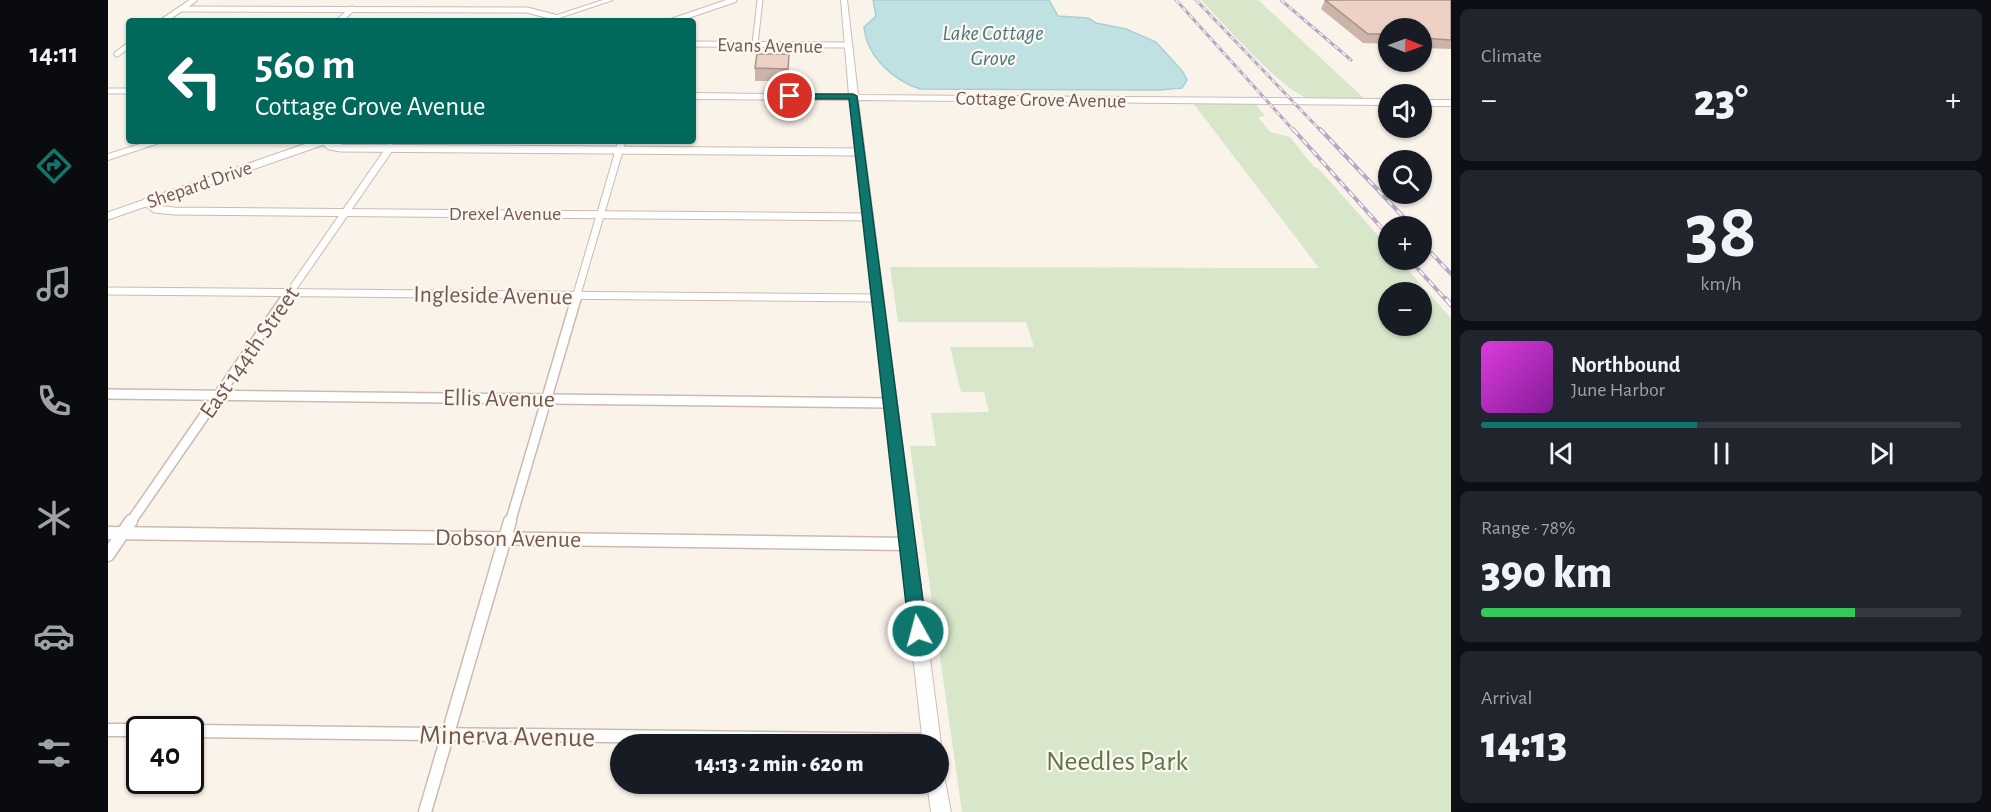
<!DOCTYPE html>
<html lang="en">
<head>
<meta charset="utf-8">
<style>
	:root { --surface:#171b24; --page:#20242c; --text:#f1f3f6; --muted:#9ea1a6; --line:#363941; --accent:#0f766e }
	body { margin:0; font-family:"Alegreya Sans",sans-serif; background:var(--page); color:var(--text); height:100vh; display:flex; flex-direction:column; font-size:22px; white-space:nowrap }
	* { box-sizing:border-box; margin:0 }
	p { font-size:20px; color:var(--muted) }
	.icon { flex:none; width:33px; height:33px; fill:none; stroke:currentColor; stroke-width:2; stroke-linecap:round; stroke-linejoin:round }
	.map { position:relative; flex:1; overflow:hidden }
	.drawer { display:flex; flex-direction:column; gap:9px; padding:9px; background:#0d0f14; width:540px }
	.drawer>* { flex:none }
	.top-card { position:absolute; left:18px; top:18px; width:570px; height:126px; border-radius:6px; box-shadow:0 2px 4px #0004; background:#00695c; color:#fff; overflow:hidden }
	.needle { width:39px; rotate:91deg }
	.controls { position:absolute; left:1270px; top:18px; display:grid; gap:12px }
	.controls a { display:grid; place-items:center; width:54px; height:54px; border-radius:50%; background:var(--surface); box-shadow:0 2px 4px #0004; font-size:30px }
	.speed { position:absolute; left:18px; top:716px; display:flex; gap:12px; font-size:30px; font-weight:700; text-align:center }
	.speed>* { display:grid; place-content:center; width:78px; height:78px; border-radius:50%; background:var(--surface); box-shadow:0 2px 4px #0004; line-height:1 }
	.speed .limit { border:3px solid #111; border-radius:9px; background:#fff; color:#111 }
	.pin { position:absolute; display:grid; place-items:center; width:51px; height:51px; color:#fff; margin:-26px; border:3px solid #fff; border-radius:50%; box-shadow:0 2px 6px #0007 }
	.me { position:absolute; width:66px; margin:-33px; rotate:353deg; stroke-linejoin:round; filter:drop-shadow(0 0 4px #0008) }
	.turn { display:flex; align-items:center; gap:21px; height:126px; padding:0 30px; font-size:27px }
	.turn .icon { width:78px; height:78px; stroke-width:2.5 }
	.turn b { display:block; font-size:42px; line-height:51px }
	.big { font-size:45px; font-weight:800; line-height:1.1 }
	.drawer .card { flex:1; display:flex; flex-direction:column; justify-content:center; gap:9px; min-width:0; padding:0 21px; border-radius:9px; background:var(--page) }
	.drawer .dial { align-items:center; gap:0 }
	.dial b { font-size:78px; line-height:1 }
	.song { display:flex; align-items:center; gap:18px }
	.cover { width:72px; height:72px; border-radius:9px; background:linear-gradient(135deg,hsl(300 70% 55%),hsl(290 70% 35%)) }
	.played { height:6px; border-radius:3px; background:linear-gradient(90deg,var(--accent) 45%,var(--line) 45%) }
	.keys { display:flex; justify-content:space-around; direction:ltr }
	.heat { display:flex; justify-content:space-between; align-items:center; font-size:33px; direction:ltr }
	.charge { height:9px; border-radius:4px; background:linear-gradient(90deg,#34c759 78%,var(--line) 0) }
	.trip { position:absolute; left:502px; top:734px; width:339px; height:60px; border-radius:30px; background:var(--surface); box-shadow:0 2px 4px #0004; font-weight:800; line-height:60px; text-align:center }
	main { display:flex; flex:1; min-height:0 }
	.dock { display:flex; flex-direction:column; width:108px; justify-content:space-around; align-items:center; background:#090b0e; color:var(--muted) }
	.dock .icon { width:42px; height:42px }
	.dock .current { color:var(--accent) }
	.dock b { font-size:27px; color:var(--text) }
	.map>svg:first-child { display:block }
</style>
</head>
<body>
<main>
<nav class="dock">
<b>14:11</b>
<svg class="icon current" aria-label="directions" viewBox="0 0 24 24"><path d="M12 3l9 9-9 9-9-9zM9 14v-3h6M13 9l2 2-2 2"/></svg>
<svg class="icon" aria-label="music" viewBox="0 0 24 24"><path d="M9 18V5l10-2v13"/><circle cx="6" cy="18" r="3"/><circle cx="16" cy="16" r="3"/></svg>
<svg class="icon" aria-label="phone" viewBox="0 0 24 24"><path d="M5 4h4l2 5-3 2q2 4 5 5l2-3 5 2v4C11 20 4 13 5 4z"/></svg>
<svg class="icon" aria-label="climate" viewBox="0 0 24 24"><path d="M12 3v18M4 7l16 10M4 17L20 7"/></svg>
<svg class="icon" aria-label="car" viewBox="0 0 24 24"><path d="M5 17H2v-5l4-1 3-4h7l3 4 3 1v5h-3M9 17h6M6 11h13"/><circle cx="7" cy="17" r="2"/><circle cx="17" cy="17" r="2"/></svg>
<svg class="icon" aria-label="filters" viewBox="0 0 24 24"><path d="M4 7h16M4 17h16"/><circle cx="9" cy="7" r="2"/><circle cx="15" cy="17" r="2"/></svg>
</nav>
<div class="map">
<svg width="1343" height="812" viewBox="0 0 1343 812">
	<rect width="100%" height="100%" fill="#faf3ea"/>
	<g fill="#d8e7ca" fill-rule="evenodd">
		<path d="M1093,0H1150L1257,99C1240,99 1213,101 1197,97C1173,89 1113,21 1093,0Z"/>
		<path d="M1085,103H1147L1157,116L1150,117L1162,132L1182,137L1206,167L1210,168L1281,248V260H1291L1343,318V812H854L802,446H828L823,413L881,412L876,392H853L842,347H926L918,322H790L782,267L1211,268ZM1281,292H1314V326H1281Z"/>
	</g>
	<path fill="#c0e1e2" stroke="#a8d0d3" stroke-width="1.5" d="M765,0H941L950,16L980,18L988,23L1018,29L1048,42L1075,72L1079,80L1074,88L1052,90L812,89C785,80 759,57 756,27L768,16Z"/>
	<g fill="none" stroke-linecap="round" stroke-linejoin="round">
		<g stroke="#ccbab1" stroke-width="7">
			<g id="street-far3">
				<path d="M73,9L419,10L446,17"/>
				<path d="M55,21L86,0"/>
				<path d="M231,21L244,9"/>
				<path d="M564,21L626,0"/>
				<path d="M585,44L740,45"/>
				<path d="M647,44L652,0"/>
				<path d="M9,54L21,45"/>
				<path d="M0,91H21"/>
			</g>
		</g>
		<g stroke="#ccbab1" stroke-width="9">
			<g id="street-far2">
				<path d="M216,141L222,146L233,148L751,152"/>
				<path d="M38,202L47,209L66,211L759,217"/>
				<path d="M0,216L216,141"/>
				<path d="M0,291L769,298"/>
				<path d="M176,301L282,148"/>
				<path d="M467,301L514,141"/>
			</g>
		</g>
		<g stroke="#ccbab1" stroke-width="12">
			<g id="street-far1">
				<path d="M0,394L781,403"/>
				<path d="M22,523L177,299"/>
				<path d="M402,523L468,299"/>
			</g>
		</g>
		<g stroke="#ccbab1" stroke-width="15">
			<g id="street">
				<path d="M0,533L799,544"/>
				<path d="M0,555L23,521"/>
				<path d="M0,730H32"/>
				<path d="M82,731L824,740"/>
				<path d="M317,812L402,521"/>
			</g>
		</g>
		<g stroke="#d0bcb2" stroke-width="2">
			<g id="secondary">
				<path d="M495,0H505L442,21H431Z"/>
				<path d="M733,0H739L750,95L1281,99V105L750,100L833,744L831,750V744H815L742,100L585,99V93L741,95Z"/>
				<rect x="1314" y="100" width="29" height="6"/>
				<path d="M42,141H57L0,160V154Z"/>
				<path d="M831,774L836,776L843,812H823L819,783H831Z"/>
			</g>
		</g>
		<use href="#street-far3" stroke="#fff" stroke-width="5"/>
		<use href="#street-far2" stroke="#fff" stroke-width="7"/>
		<use href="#street-far1" stroke="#fff" stroke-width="9"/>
		<use href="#street" stroke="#fff" stroke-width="12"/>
		<use href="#secondary" fill="#fff" fill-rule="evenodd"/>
		<g stroke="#b5a9c4" stroke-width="3">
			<g id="rail-far2">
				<path d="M1068,0L1186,131"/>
				<path d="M1088,0L1213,131"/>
				<path d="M1173,0L1243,60"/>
			</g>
		</g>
		<g stroke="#b5a9c4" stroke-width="4">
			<g id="rail-far1">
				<path d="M1185,129L1281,236"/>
				<path d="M1212,129L1304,226"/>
				<path d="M1314,243L1343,274"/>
				<path d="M1302,260L1339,301"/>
			</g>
		</g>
		<g stroke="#b5a9c4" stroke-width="5">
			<path id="rail" d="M1338,299L1343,305"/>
		</g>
		<use href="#rail-far2" stroke="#fdf7f0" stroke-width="1.5" stroke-dasharray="5" stroke-linecap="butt"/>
		<use href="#rail-far1" stroke="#fdf7f0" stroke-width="2" stroke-dasharray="7" stroke-linecap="butt"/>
		<use href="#rail" stroke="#fdf7f0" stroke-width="3" stroke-dasharray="9" stroke-linecap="butt"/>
	</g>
	<g fill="#ccb4a9">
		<path d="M1217,0H1343V49L1314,48V28H1281V44L1255,43L1213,9Z"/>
		<path d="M681,54L680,81H647V68Z"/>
	</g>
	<g fill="#edd1c5" stroke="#a6928a" stroke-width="1.5">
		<path d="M1217,0H1343V40L1314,38V28H1281V34H1260Z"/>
		<path d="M649,54H681L680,69L647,68Z"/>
	</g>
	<path fill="#0f766e" stroke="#0a4d48" stroke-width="1.5" d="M679,94H745L749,96L819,631L816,637L810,639L804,637L801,631L741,99H682L677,96Z"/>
	<g text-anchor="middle" stroke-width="4.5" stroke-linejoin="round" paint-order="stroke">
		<g font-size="20" fill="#735950" stroke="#fdf7f0">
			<text transform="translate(662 45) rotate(1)" y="7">Evans Avenue</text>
			<text transform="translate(933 99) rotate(1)" y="7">Cottage Grove Avenue</text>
			<text transform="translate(91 184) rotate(-19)" y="7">Shepard Drive</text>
			<text x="397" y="220">Drexel Avenue</text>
		</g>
		<g font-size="22" font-style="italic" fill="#48797c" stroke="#fdf7f0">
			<text x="885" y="40">Lake Cottage<tspan x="885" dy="25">Grove</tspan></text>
		</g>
		<g font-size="24" fill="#735950" stroke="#fdf7f0">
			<text transform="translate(385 295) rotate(1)" y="8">Ingleside Avenue</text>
			<text transform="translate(141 352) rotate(-55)" y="8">East 144th Street</text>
			<text transform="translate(391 398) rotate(1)" y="8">Ellis Avenue</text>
			<text transform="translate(400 538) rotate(1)" y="8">Dobson Avenue</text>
		</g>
		<g font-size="28" fill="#735950" stroke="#fdf7f0">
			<text transform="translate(399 735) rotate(1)" y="10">Minerva Avenue</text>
		</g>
		<g font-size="28" fill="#5b7749" stroke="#fdf7f0">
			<text x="1009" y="770">Needles Park</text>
		</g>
	</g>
</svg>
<div class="controls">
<a><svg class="needle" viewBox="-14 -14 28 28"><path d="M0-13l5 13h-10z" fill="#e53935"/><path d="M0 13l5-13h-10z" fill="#9ea1a6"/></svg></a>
<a><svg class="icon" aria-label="sound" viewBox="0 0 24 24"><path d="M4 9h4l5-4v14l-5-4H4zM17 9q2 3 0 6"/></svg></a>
<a><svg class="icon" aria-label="search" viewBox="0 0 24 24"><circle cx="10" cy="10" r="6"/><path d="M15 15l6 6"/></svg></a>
<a>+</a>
<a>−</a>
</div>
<div class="speed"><div class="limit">40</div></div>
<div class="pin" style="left:682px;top:96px;background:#d93025"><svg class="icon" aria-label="arrive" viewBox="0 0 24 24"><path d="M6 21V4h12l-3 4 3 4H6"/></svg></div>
<svg class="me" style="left:810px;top:631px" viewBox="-20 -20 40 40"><circle r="17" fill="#0f766e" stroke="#fff" stroke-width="3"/><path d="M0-11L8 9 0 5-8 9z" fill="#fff"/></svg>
<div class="trip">14:13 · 2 min · 620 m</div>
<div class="top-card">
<div class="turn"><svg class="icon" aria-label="left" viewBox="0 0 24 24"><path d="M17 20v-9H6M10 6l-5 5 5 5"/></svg><div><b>560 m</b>Cottage Grove Avenue</div></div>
</div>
</div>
<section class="drawer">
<div class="card"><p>Climate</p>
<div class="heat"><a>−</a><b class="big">23°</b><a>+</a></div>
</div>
<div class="card dial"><b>38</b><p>km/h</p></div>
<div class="card">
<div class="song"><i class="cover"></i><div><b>Northbound</b><p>June Harbor</p></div></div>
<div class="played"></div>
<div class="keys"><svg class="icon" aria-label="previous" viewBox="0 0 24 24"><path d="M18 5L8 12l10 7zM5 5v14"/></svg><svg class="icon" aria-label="pause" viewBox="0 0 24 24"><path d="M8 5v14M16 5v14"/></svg><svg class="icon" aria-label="next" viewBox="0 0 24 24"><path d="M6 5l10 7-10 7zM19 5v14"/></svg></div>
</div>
<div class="card"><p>Range · 78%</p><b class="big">390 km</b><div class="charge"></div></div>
<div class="card"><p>Arrival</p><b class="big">14:13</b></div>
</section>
</main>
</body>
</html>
